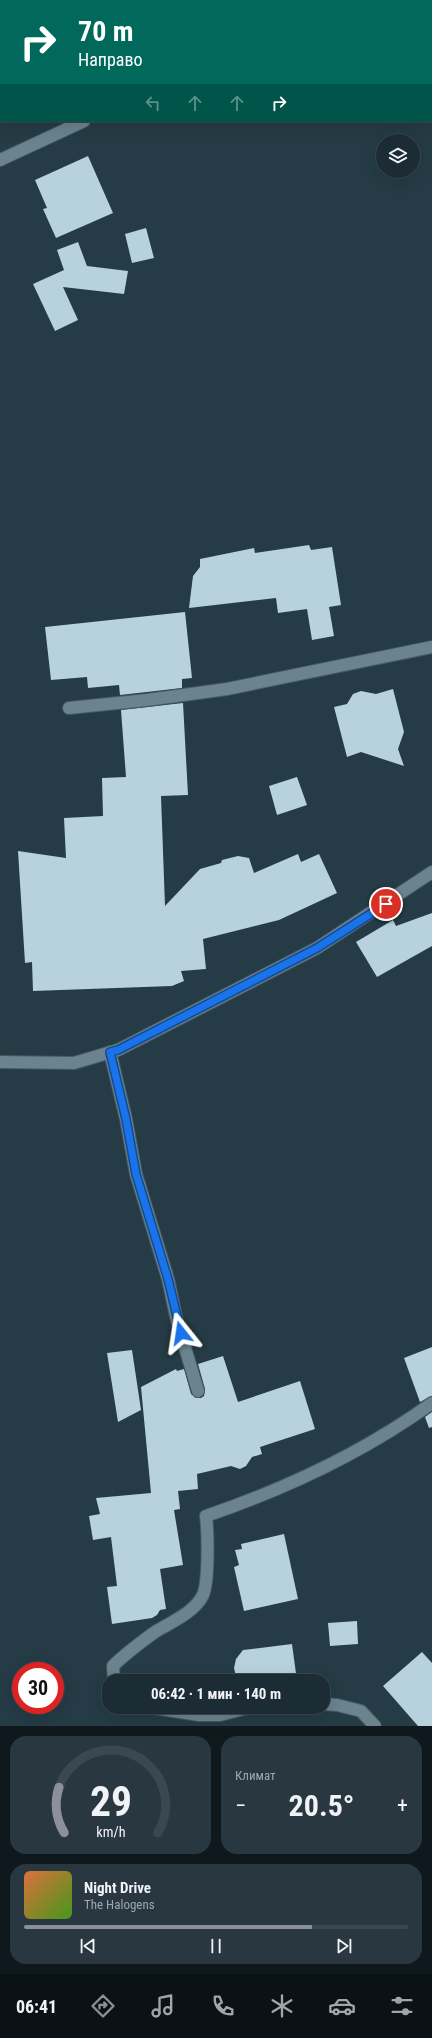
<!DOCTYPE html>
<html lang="ru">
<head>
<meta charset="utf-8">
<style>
	:root { --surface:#1c2c34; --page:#293840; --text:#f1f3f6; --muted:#a0a7ac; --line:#3a484f; --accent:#8c9099 }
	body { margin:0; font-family:"Roboto Condensed",sans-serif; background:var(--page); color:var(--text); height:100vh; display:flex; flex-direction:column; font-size:15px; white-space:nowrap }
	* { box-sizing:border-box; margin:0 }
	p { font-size:13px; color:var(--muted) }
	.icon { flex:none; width:22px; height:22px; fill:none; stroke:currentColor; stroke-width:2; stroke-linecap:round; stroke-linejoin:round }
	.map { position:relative; height:1726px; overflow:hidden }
	.sheet { display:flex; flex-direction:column; gap:10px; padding:10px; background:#0f181d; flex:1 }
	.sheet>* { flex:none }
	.banner { position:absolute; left:0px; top:0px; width:432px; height:122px; box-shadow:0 4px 16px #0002,0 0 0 1px var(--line); background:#00695c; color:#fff; overflow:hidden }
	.buttons { position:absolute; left:376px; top:134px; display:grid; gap:8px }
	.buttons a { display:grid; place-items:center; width:44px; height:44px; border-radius:50%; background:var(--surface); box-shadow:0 4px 16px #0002,0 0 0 1px var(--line); font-size:20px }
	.speed { position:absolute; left:12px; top:1662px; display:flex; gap:8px; font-size:20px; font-weight:700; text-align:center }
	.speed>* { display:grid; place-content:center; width:52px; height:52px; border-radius:50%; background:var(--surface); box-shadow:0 4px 16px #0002,0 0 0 1px var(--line); line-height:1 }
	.speed .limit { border:6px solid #d22; background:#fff; color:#111 }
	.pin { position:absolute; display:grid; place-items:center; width:34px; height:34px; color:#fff; margin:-17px; border:2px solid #fff; border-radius:50%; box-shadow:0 1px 4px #0007 }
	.me { position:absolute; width:44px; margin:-22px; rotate:345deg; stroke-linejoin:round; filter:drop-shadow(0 0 3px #0008) }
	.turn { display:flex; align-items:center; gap:14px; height:84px; padding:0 12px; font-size:18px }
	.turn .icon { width:52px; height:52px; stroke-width:2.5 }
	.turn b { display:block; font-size:28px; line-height:34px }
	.lanes { display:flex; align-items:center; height:38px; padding:0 12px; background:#0003; justify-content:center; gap:20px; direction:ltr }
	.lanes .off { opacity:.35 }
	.big { font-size:30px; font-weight:700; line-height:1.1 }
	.sheet .tile { flex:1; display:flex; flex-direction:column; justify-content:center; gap:6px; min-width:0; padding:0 14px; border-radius:16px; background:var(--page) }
	.sheet .dial { align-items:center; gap:0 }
	.dial svg { height:104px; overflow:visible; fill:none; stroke:var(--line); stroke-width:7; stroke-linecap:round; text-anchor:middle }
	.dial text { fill:var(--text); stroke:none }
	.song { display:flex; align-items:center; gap:12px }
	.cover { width:48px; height:48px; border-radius:6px; background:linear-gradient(135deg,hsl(20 70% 55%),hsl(100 70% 35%)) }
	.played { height:4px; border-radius:2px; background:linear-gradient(90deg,var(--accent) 75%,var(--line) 75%) }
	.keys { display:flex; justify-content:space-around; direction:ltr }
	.heat { display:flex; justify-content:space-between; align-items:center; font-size:22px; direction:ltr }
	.sheet .tiles { flex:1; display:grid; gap:10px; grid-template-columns:1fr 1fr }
	.tile:last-child { grid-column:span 2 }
	.trip { position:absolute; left:102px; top:1674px; width:228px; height:40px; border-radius:16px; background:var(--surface); box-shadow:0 4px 16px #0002,0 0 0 1px var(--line); font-weight:700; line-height:40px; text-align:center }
	.dock { display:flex; height:64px; justify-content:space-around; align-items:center; background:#0b1215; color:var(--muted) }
	.dock .icon { width:28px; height:28px }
	.dock .on { color:var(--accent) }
	.dock b { font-size:18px; color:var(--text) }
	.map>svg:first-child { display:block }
</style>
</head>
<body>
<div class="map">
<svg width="432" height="1726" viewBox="0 0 432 1726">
	<rect width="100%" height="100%" fill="#253b45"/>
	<g fill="#b7d1dd">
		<path d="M88,156L113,213L56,238L43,209L47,208L35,180Z"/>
		<path d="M146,228L154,258L132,263L125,234Z"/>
		<path d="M78,242L87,266L128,271L124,294L63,287L78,320L55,331L33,284L64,270L57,250Z"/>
		<path d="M309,545L311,550L332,547L341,605L329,607L334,636L312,640L307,609L278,613L276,598L189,608L193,576L200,567V559L254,548L255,553Z"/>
		<path d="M185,612L192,678L182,679V688L120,695L119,685L88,688L87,677L51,680L45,627Z"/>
		<path d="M393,689L404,732L398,749L404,766L361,752L347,757L334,707L347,704L353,694L361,691L376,694Z"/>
		<path d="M183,703L188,795L161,796L165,906L200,869L221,863L222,860L238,856L249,858L254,873L298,854L301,862L319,854L337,893L279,920L203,939L206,969L181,971L184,981L172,986L33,991L32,962L25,963L18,851L66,858L64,818L103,816L102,778L126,777L121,710Z"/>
		<path d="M297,777L307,805L277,815L269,786Z"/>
		<path d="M432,913V946L377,977L356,942L393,920L396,926Z"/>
		<path d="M432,1347V1396L420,1402L404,1358Z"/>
		<path d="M132,1350L141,1410L118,1422L107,1353Z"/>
		<path d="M223,1356L238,1402L300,1381L315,1429L260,1447L262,1454L252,1457L246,1466L240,1469L231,1466L197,1474L198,1489L178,1491L180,1509L174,1510L183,1565L160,1569L166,1609L160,1610L157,1615L152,1618L112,1624L107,1587L117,1586L111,1537L93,1540L89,1516L100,1514L96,1498L151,1493L141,1387L176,1369L177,1371L184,1369L191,1394L196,1398H201L204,1396L205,1389L198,1364Z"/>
		<path d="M432,1412V1427L429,1428L425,1417Z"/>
		<path d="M284,1534L298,1599L244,1611L234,1567L239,1565L235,1550L242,1549L241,1544Z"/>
		<path d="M357,1621L358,1644L330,1646L328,1623Z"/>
		<path d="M292,1644L297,1681H237L234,1668L236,1659L243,1650Z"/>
		<path d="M422,1652L432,1663V1726H418L383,1686Z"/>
	</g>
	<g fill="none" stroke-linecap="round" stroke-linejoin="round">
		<g stroke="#455961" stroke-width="14">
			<g id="minor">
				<path d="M176,0L177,1"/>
				<path d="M0,160L84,121"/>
				<path d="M69,708L147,700L227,689L432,647"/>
				<path d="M110,1052L126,1119L136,1174L168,1279L177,1321L198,1391"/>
				<path d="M0,1062L74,1063L118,1050L317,948L432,872"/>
				<path d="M114,1681L113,1666C126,1653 140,1643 155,1632C171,1622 194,1613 203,1595C209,1580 208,1533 206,1516C285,1489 364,1452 432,1403"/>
				<path d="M323,1704L337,1705L361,1711L375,1726"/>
				<path d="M148,1707L199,1715H220L251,1707"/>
			</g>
		</g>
		<use href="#minor" stroke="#6a838e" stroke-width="12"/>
	</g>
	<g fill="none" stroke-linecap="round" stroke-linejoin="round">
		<g stroke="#114b97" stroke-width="10">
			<path id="route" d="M181,1333L168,1279L136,1174L126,1119L110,1052L118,1050L317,948L386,904"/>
		</g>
		<use href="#route" stroke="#1a73e8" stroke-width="7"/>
	</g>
</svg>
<div class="buttons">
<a><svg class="icon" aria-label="layers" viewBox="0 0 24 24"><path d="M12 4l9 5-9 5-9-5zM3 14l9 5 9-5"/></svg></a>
</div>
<div class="speed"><div class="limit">30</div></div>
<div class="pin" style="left:386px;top:904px;background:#d93025"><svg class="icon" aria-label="arrive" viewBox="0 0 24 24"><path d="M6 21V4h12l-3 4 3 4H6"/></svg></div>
<svg class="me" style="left:181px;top:1333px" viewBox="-20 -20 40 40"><path d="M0-17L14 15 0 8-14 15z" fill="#1a73e8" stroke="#fff" stroke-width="4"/></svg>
<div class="trip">06:42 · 1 мин · 140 m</div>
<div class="banner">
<div class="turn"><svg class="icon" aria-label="right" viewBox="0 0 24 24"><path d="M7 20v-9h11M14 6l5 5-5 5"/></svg><div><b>70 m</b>Направо</div></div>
<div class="lanes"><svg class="icon off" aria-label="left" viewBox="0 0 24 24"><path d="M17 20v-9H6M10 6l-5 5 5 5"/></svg><svg class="icon off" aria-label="ahead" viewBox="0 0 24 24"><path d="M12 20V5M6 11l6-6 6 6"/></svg><svg class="icon off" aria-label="ahead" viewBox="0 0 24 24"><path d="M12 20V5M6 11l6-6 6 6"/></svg><svg class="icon" aria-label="right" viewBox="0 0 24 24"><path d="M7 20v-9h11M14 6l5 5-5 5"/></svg></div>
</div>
</div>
<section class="sheet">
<div class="tiles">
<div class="tile dial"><svg viewBox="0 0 100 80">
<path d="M14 69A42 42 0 1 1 86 69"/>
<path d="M14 69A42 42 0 0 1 10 34" stroke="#8c9099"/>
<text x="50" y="56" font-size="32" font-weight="700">29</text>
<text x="50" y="72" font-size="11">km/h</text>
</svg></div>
<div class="tile"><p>Климат</p>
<div class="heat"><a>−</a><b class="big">20.5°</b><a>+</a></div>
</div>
<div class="tile">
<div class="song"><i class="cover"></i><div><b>Night Drive</b><p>The Halogens</p></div></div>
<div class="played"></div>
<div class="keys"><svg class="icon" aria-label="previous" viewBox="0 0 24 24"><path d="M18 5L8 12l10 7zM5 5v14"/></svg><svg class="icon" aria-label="pause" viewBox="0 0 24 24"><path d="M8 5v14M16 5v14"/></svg><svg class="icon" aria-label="next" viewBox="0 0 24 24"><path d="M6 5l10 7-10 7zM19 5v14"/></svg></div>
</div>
</div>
</section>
<nav class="dock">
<b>06:41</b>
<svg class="icon on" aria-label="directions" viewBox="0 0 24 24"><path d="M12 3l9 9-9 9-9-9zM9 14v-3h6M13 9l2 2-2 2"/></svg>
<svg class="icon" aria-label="music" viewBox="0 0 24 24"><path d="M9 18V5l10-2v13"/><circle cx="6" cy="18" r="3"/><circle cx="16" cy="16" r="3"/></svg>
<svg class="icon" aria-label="phone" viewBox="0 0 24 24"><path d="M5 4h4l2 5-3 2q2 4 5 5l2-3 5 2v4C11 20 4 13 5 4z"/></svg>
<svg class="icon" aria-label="climate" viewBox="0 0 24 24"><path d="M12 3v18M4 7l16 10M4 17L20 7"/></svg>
<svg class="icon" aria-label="car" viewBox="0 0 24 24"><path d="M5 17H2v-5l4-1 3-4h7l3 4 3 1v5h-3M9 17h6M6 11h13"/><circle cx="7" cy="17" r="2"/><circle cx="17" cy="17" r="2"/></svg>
<svg class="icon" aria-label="filters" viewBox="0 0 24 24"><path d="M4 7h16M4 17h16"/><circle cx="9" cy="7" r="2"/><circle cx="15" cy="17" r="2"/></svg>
</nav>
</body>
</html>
